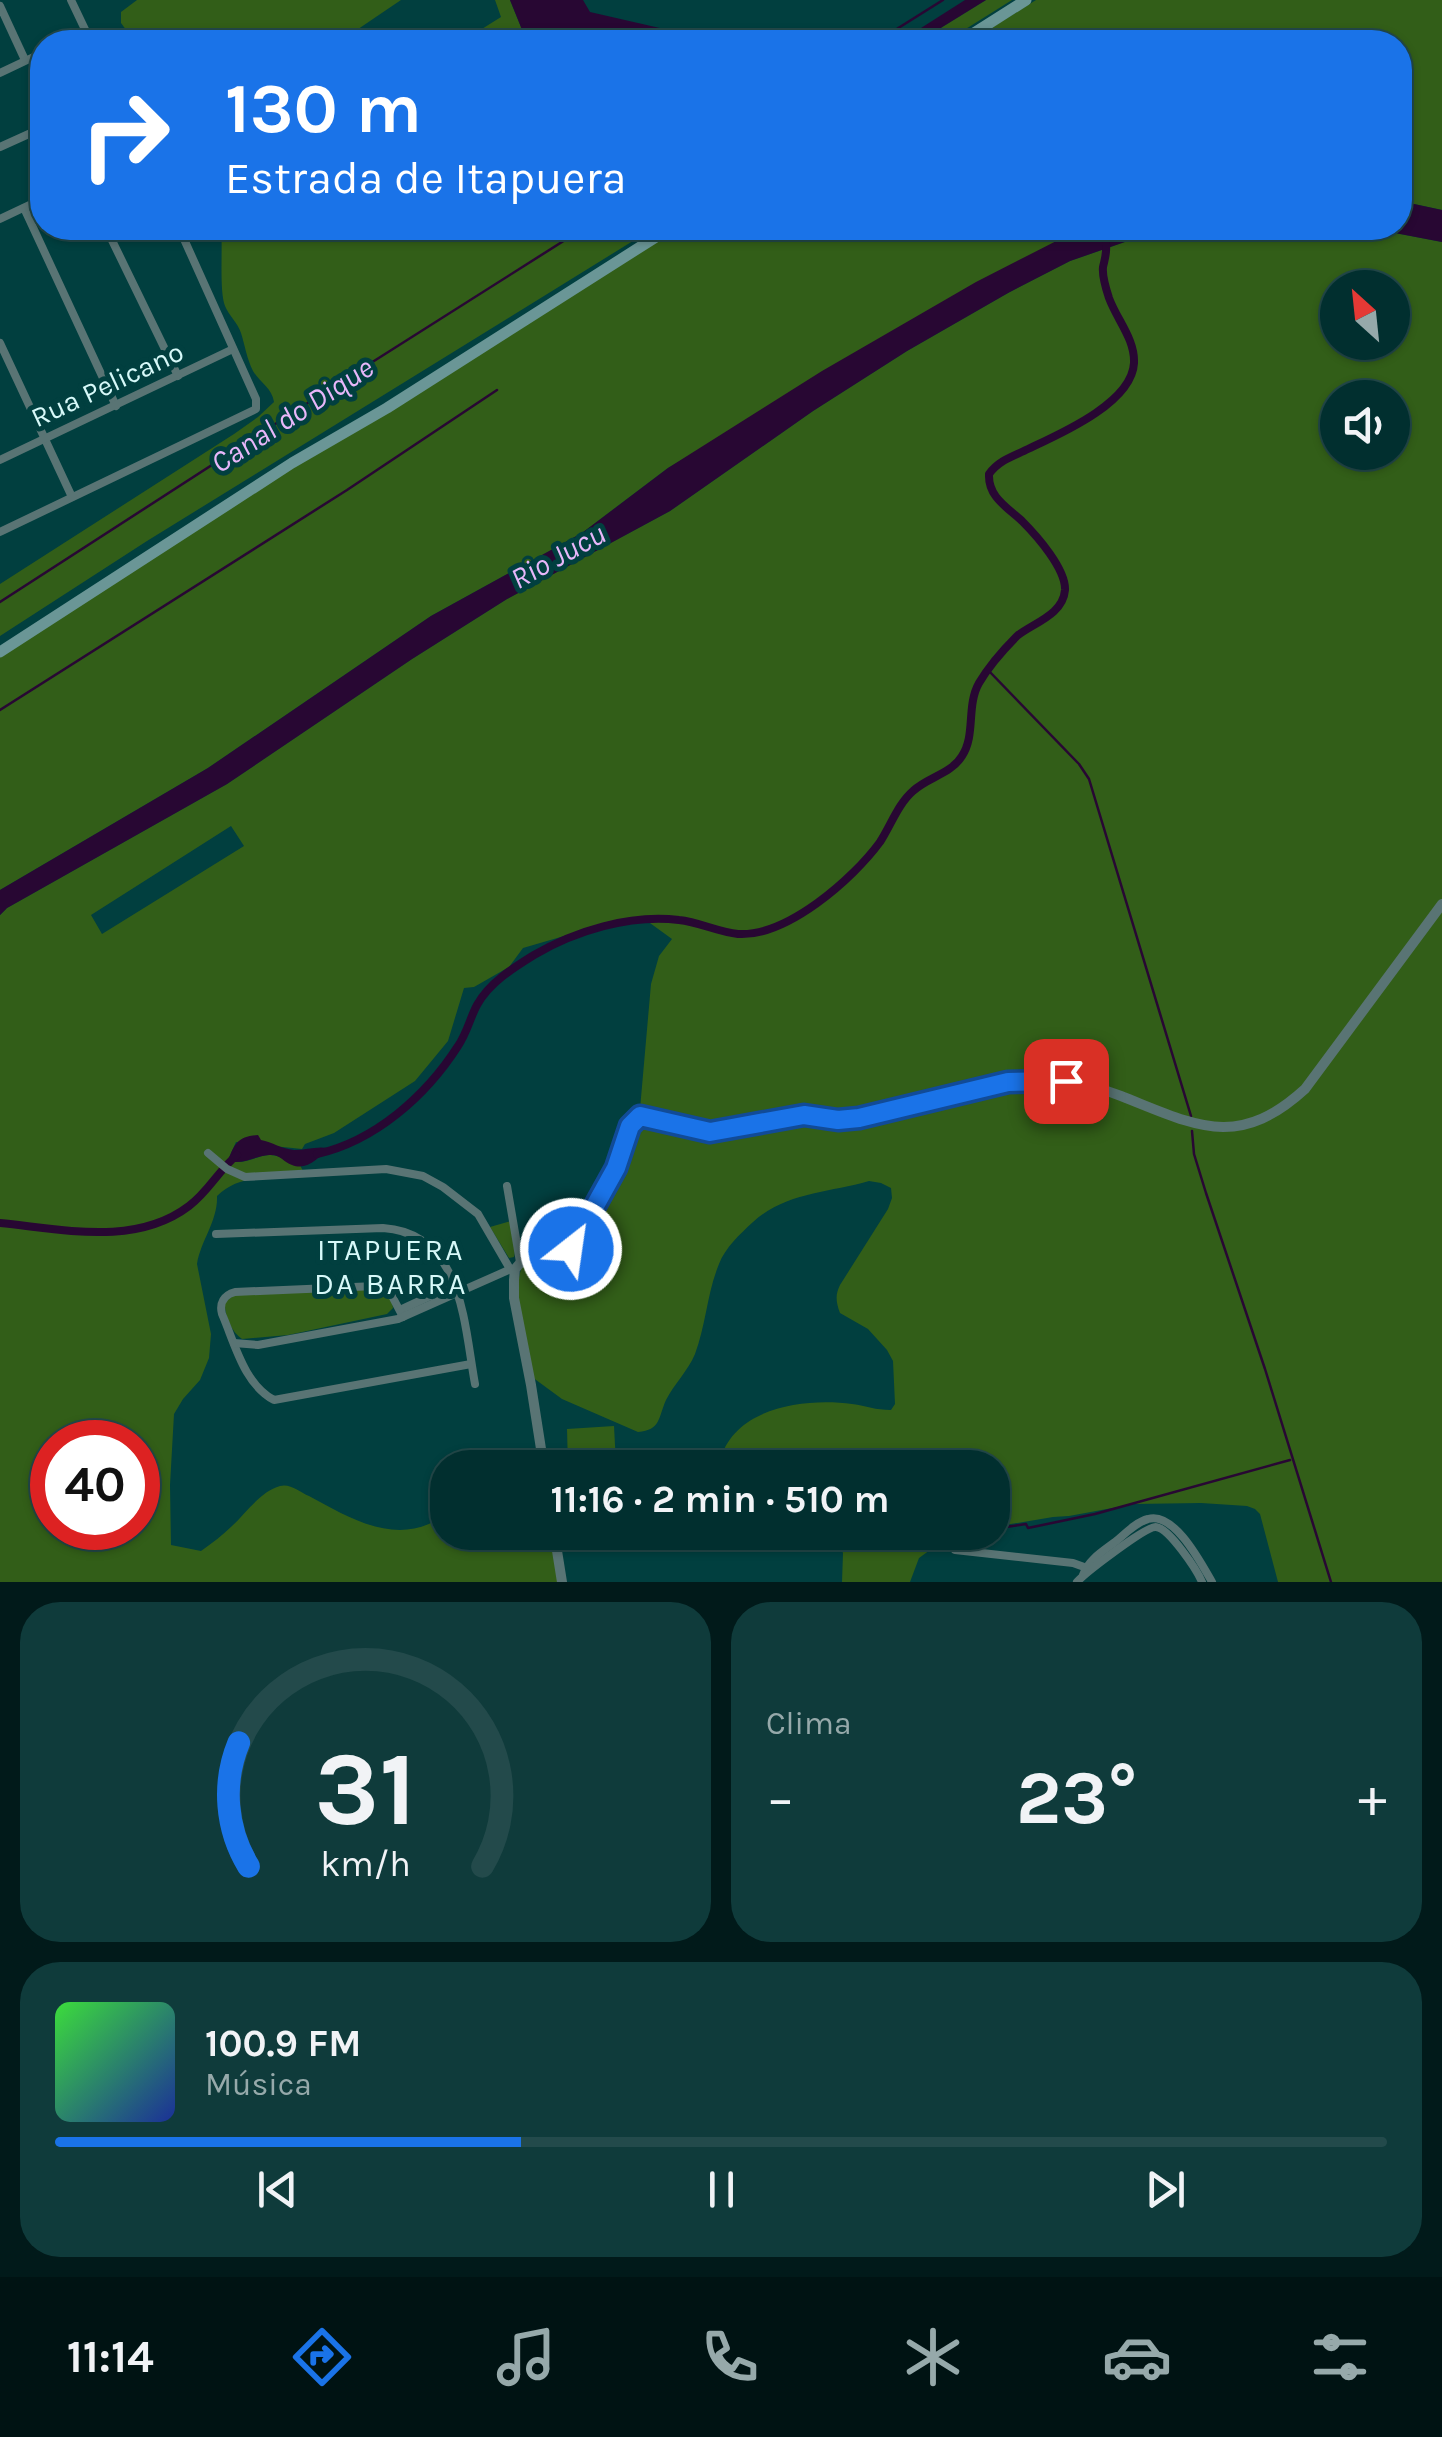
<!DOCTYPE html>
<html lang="pt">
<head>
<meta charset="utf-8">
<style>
	:root { --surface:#012f2f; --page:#0f3b3b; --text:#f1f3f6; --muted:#96a9aa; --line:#234a4b; --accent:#1a73e8 }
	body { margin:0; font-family:Karla,sans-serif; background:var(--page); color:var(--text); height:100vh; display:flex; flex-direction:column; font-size:38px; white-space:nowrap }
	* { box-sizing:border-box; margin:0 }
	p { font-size:32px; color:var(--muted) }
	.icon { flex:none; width:55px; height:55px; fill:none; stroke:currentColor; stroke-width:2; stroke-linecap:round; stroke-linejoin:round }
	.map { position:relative; height:1582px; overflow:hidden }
	.details { display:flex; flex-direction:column; gap:20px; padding:20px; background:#011a1a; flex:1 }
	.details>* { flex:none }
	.banner { position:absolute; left:30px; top:30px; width:1382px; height:210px; border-radius:40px; box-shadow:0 2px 8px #0004,0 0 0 2px var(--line); background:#1a73e8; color:#fff; overflow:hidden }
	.needle { width:65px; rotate:333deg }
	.tools { position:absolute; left:1320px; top:270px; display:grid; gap:20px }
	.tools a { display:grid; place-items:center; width:90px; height:90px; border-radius:50%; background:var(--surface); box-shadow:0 2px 8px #0004,0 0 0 2px var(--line); font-size:50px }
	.speed { position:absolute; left:30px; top:1420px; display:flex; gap:20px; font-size:50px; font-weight:700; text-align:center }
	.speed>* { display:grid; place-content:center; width:130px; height:130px; border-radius:50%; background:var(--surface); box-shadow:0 2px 8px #0004,0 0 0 2px var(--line); line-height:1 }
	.speed .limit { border:15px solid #d22; background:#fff; color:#111 }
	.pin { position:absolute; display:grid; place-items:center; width:85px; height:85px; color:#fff; margin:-42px; border-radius:20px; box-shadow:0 5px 15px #0006 }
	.me { position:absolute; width:110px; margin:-55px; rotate:30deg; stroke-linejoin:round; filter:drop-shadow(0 0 8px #0008) }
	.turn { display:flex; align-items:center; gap:35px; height:210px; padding:0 30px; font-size:45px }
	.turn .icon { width:130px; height:130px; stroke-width:2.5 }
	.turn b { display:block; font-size:70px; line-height:85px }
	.big { font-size:75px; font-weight:700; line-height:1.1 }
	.details .tile { flex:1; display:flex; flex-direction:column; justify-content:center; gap:15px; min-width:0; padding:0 35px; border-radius:40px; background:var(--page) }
	.details .dial { align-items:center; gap:0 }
	.dial svg { height:260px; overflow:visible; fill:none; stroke:var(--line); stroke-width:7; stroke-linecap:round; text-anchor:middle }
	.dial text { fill:var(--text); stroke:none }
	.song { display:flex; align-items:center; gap:30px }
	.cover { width:120px; height:120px; border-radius:15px; background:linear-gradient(135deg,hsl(120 70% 55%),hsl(230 70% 35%)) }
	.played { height:10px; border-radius:5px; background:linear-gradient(90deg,var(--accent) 35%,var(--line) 35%) }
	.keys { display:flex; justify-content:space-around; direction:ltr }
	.heat { display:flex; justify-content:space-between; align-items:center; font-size:55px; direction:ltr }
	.details .tiles { flex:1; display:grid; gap:20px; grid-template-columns:1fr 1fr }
	.tile:last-child { grid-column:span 2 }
	.trip { position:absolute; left:430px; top:1450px; width:580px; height:100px; border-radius:40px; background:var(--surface); box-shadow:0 2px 8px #0004,0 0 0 2px var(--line); font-weight:700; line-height:100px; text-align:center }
	.tab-bar { display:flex; height:160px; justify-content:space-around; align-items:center; background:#001313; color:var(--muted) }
	.tab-bar .icon { width:70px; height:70px }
	.tab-bar .on { color:var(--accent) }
	.tab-bar b { font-size:45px; color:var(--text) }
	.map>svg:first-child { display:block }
</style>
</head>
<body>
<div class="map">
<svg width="1442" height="1582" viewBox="0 0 1442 1582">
	<rect width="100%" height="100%" fill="#013f3f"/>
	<g fill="#325e18" fill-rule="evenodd">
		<path d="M137,0H401L339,42H135L121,23V12Z"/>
		<path d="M495,0H510L527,42H461L501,17Z"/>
		<path d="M986,0H1012L945,42H918Z"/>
		<path d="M1036,0H1442V210L1400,201V42H969Z"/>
		<path d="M221,228H654L147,541L0,636V584L234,434L258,417L274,402C272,388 260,383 253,371C247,359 245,346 241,333C238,323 229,316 225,306C219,291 223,247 221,228Z"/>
		<path d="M678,228H1089L1070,234L668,468L582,533L431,616L208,768L0,890V652L154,552Z"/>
		<path d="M1165,228H1377L1395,233L1442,242V1582H1278L1260,1514L1255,1509L1247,1506L1201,1503L1134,1504L1069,1516L1053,1517L993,1527L992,1468L734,1467L721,1457C738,1406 807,1398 852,1404C867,1406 875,1410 891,1410L895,1404L893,1361L887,1350L868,1329L840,1313C836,1302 835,1295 840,1285L888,1209L892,1198L891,1188L881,1183L869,1181C828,1193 786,1192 753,1222C740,1234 725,1248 719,1264C707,1293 706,1325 695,1354C688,1371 674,1384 666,1400C658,1418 661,1430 638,1432L562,1399L532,1377C527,1348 508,1286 525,1261L563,1255L633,1143L640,1109L651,984L659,956L672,939L643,918L619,920L523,948L509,967L474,987L464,988L448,1041L415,1081L334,1133L305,1144L302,1149L236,1142L228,1160C243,1166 255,1156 269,1155C282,1154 288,1165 300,1165L306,1177C275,1178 240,1173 217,1196C218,1221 201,1240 197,1264L211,1334L209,1358L200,1380L183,1399L174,1414L170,1485L171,1545L201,1551C212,1543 223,1535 232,1526C246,1513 261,1491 280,1486C290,1483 300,1492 309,1496C353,1520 401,1549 447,1513L448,1532L552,1533L561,1582H0V915L7,908L227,784L412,659L507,599L670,511L813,411L907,351L1008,293L1070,261ZM1338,288H1392V342H1338ZM1338,398H1392V452H1338ZM231,826L244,846L102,934L91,915ZM52,1442H138V1528H52Z"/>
		<path d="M511,1221L515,1252L514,1257L509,1258L490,1227Z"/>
		<path d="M376,1289C385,1293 392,1297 393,1308L387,1314L288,1335L242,1339C231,1332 224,1314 225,1302L234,1295Z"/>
		<path d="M614,1426L616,1464L568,1466L567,1429Z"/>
		<path d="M833,1533H961L948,1537L919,1558L910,1582H842L843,1553Z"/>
	</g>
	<g fill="#280733">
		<path d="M510,0H583L590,12L712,40L715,42H527Z"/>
		<path d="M965,0H986L918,42H899Z"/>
		<path d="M1400,201L1442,210V242L1395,233L1377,228H1400Z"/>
		<path d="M1089,228H1165L1070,261L1008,293L907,351L813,411L670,511L507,599L412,659L227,784L7,908L0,915V890L208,768L431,616L582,533L668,468L822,371L976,282L1070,234Z"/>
		<path d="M258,1135L261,1140C272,1142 282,1149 294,1150C306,1150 316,1146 328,1148C319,1158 307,1171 292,1165C283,1162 281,1154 269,1155C255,1156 243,1165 228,1161C234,1144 238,1136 258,1135Z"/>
	</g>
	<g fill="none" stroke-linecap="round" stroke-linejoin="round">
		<g stroke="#280733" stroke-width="2.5">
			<path d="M876,42L943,0"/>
			<path d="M0,602L314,399L584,228"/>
			<path d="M988,670L1079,764L1089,779L1191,1116"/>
			<path d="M0,710L347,490L497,390"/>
			<path d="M1192,1131L1194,1154L1206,1193L1265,1369L1331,1582"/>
			<path d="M992,1529L1026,1524L1028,1528L1095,1514L1290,1460"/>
		</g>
		<g stroke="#280733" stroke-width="8">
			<path d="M317,1154C375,1141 426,1096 458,1046C467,1033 470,1018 477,1005C489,983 513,968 534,955C575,931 630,914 679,920C699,922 718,932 738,934C787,937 853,879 880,842C891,825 898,804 913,791C928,777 951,774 962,756C976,735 966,706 979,683C989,666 1003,650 1017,636C1033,623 1063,615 1065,590C1066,569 1037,536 1022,521C1007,507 988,497 989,474C999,460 1014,456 1028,449C1060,434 1132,403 1134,363C1135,339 1117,320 1109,298C1106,289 1102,276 1103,267C1105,258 1107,253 1106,244"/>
			<path d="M0,1223C62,1229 135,1247 189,1206C208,1192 219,1170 237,1155"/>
		</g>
		<g stroke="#597474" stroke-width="8">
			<path d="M71,0L91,42"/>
			<path d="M0,6L25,60"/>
			<path d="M65,42L86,32"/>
			<path d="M0,73L42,53"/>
			<path d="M0,147L42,128"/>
			<path d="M24,208L116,406"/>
			<path d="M0,219L42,199"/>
			<path d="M106,228L178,376"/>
			<path d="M0,343L72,497"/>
			<path d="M0,460L233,349"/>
			<path d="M0,532L256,409V399L179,228"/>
			<path d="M208,1153L227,1169L245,1177L386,1169L423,1176L443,1187L478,1214L510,1269"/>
			<path d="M507,1186L520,1262"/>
			<path d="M216,1234L383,1228C463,1233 464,1325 475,1384"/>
			<path d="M400,1310L456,1284"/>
			<path d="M403,1317L392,1296L376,1286L235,1292C224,1295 219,1303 222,1314C235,1344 244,1384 274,1400L471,1364"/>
			<path d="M234,1343L258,1345L398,1319L511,1269"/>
			<path d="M955,1550L1073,1563L1087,1568"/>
			<path d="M1083,1575C1088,1560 1103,1551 1115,1542C1125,1534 1136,1522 1148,1519C1174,1511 1201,1563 1212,1582"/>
			<path d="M1077,1582C1085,1573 1146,1526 1156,1527C1169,1528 1197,1570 1202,1582"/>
		</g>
		<g stroke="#597474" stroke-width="10">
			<path d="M544,1468L531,1385L514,1298V1280L515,1269L522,1261L565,1253L574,1246L617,1169L630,1126L636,1118L645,1116L710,1132L804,1115L838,1119H859C907,1107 960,1089 1008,1082C1026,1080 1044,1081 1062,1081C1083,1082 1102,1089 1121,1096C1195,1125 1237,1151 1305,1089L1442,904"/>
			<path d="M554,1532L562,1582"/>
		</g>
		<g stroke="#6a9696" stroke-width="11">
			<path d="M960,42L1026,0"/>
			<path d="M0,652L292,463L387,408L670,228"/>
		</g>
	</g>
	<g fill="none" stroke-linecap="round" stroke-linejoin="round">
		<g stroke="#114b97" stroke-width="25">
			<path id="route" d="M571,1249L616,1168L630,1126L640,1116L710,1132L804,1115L838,1120L859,1118L1008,1082L1066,1081"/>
		</g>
		<use href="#route" stroke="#1a73e8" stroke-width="18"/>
	</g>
	<g text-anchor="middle" stroke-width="10" stroke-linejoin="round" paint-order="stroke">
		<g font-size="28" fill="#d7f9f9" stroke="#013f3f">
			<text transform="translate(107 384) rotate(-25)" y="10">Rua Pelicano</text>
		</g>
		<g font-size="30" font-style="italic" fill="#e7b7fa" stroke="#013f3f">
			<text transform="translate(292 415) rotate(-33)" y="10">Canal do Dique</text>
			<text transform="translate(558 556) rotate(-29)" y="10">Rio Jucu</text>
		</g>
		<g font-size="30" letter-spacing="2.5" fill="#d7f9f9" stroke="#013f3f">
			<text x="391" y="1260">ITAPUERA<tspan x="391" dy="34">DA BARRA</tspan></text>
		</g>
	</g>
</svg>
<div class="tools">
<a><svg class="needle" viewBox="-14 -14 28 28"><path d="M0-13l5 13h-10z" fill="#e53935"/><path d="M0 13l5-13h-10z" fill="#96a9aa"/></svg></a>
<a><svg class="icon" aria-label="sound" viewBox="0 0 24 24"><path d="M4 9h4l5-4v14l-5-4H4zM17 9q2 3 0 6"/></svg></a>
</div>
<div class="speed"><div class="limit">40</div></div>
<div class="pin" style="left:1066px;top:1081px;background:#d93025"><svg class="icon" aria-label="arrive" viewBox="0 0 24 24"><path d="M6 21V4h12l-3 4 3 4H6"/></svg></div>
<svg class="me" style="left:571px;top:1249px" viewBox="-20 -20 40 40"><circle r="17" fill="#1a73e8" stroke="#fff" stroke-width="3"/><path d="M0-11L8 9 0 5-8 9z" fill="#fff"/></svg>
<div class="trip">11:16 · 2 min · 510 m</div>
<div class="banner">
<div class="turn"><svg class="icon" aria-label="right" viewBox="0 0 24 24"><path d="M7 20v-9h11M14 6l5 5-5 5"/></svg><div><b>130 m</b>Estrada de Itapuera</div></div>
</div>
</div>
<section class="details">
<div class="tiles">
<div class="tile dial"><svg viewBox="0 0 100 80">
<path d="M14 69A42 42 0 1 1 86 69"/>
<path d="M14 69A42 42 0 0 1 11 31" stroke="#1a73e8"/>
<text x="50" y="56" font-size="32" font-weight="700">31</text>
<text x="50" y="72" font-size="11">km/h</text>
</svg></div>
<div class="tile"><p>Clima</p>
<div class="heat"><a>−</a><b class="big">23°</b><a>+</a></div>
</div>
<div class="tile">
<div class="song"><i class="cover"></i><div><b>100.9 FM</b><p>Música</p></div></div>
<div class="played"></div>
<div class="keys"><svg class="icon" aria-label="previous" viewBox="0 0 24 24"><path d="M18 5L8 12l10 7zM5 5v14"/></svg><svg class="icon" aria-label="pause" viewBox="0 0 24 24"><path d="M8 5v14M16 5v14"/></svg><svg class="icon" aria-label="next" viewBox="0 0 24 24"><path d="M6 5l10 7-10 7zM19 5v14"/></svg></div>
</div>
</div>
</section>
<nav class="tab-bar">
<b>11:14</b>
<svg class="icon on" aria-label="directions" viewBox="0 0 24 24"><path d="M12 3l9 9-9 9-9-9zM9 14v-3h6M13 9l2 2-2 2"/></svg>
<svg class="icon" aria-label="music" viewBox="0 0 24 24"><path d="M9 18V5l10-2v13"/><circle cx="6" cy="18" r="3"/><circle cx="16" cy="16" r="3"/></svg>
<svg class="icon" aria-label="phone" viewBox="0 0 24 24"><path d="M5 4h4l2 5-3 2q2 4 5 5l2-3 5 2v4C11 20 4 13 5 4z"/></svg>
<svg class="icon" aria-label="climate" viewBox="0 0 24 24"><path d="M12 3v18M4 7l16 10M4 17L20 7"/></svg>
<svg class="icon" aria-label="car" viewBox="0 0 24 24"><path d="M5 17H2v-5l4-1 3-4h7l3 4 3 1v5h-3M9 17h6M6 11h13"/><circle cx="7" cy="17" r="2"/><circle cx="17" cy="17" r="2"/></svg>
<svg class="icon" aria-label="filters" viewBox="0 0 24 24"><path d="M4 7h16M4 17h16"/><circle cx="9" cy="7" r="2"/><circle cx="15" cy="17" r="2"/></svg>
</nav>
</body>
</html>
